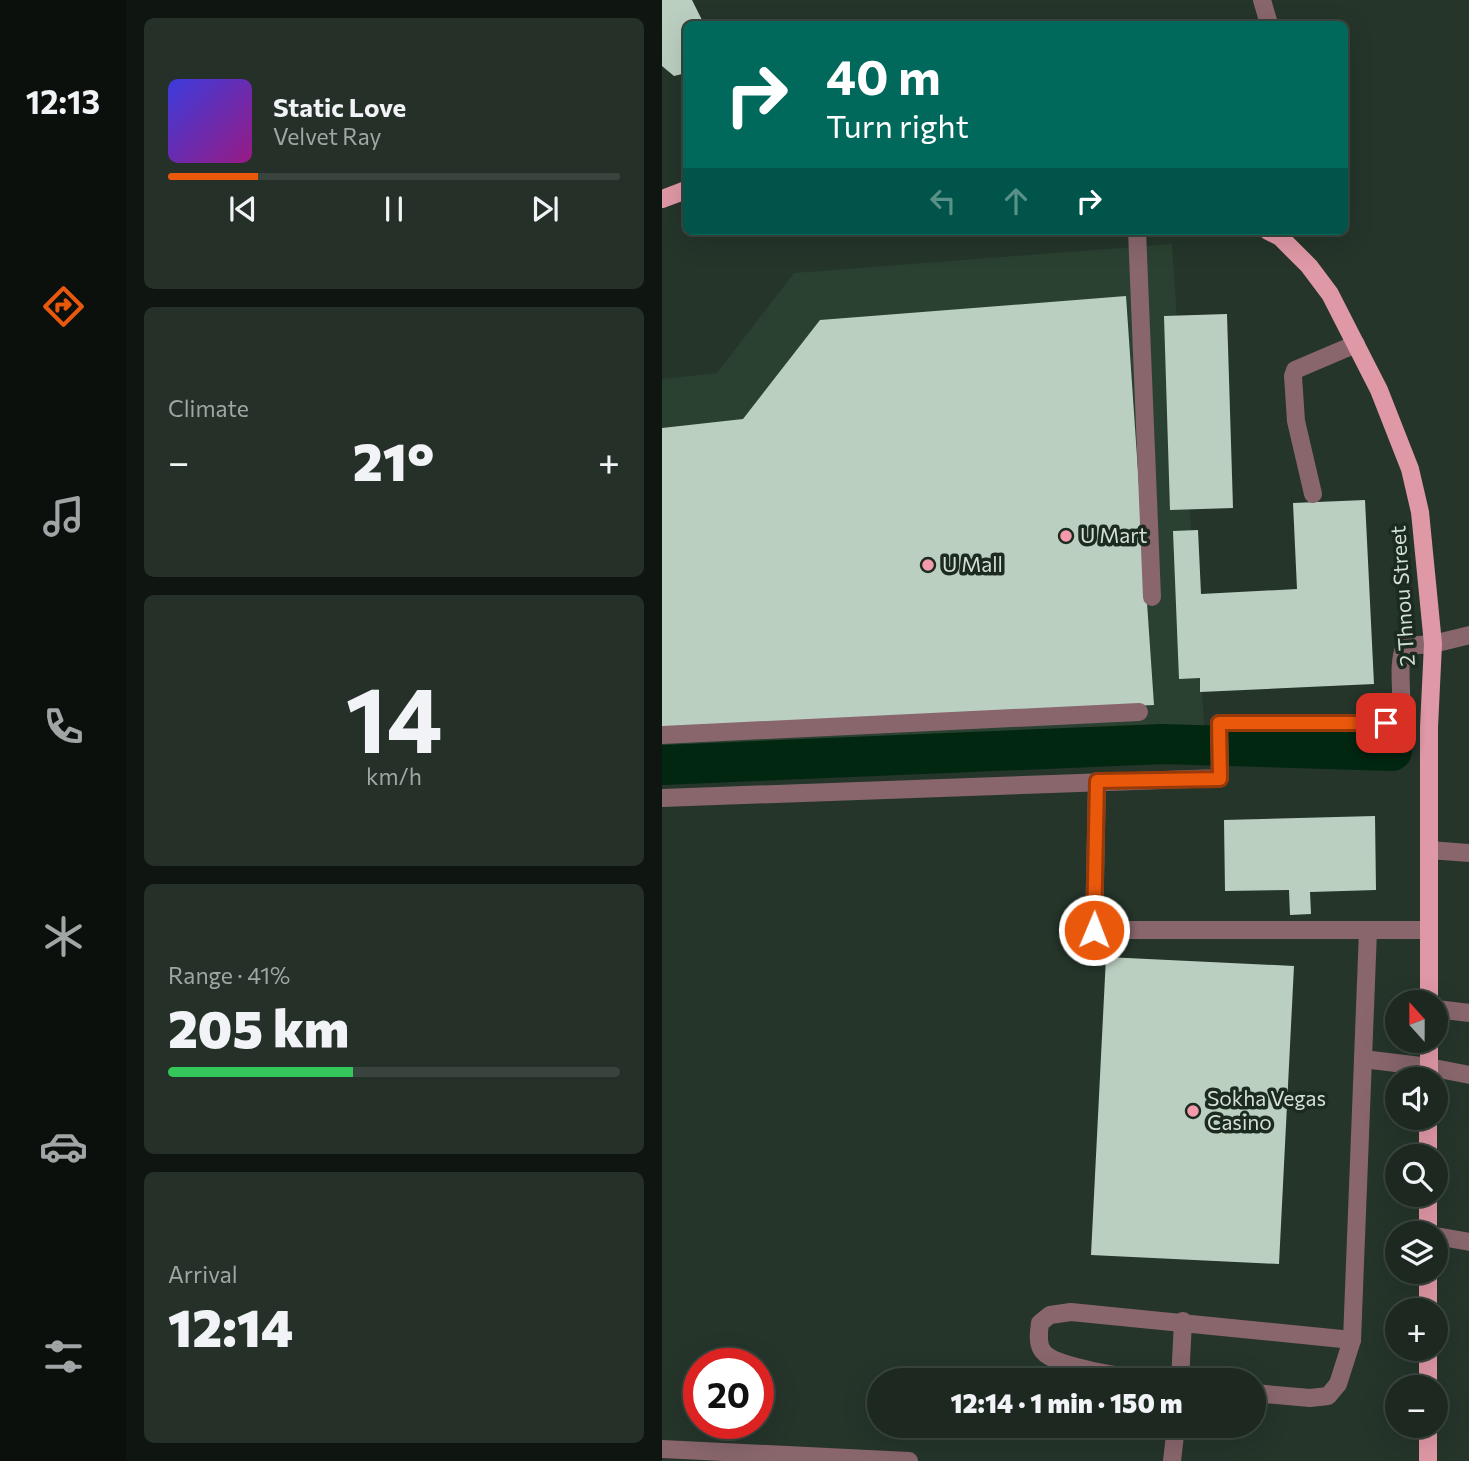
<!DOCTYPE html>
<html lang="en">
<head>
<meta charset="utf-8">
<style>
	:root { --surface:#1c2820; --page:#253029; --text:#f1f3f6; --muted:#a0a6a5; --line:#3a443e; --accent:#ea580c }
	body { margin:0; font-family:Commissioner,sans-serif; background:var(--page); color:var(--text); height:100vh; display:flex; flex-direction:column; font-size:26px; white-space:nowrap }
	* { box-sizing:border-box; margin:0 }
	p { font-size:23px; color:var(--muted) }
	.icon { flex:none; width:38px; height:38px; fill:none; stroke:currentColor; stroke-width:2; stroke-linecap:round; stroke-linejoin:round }
	.map { position:relative; flex:1; overflow:hidden }
	.sheet { display:flex; flex-direction:column; gap:18px; padding:18px; background:#0f1612; width:536px }
	.sheet>* { flex:none }
	.guide { position:absolute; left:21px; top:21px; width:665px; height:214px; border-radius:10px; box-shadow:0 7px 28px #0002,0 0 0 2px var(--line); background:#00695c; color:#fff; overflow:hidden }
	.needle { width:46px; rotate:339deg }
	.buttons { position:absolute; left:723px; top:990px; display:grid; gap:14px }
	.buttons a { display:grid; place-items:center; width:63px; height:63px; border-radius:50%; background:var(--surface); box-shadow:0 7px 28px #0002,0 0 0 2px var(--line); font-size:35px }
	.speed { position:absolute; left:21px; top:1348px; display:flex; gap:14px; font-size:35px; font-weight:700; text-align:center }
	.speed>* { display:grid; place-content:center; width:91px; height:91px; border-radius:50%; background:var(--surface); box-shadow:0 7px 28px #0002,0 0 0 2px var(--line); line-height:1 }
	.speed .limit { border:10px solid #d22; background:#fff; color:#111 }
	.pin { position:absolute; display:grid; place-items:center; width:60px; height:60px; color:#fff; margin:-30px; border-radius:14px; box-shadow:0 4px 10px #0006 }
	.me { position:absolute; width:77px; margin:-38px; rotate:1deg; stroke-linejoin:round; filter:drop-shadow(0 0 5px #0008) }
	.turn { display:flex; align-items:center; gap:24px; height:147px; padding:0 28px; font-size:32px }
	.turn .icon { width:91px; height:91px; stroke-width:2.5 }
	.turn b { display:block; font-size:49px; line-height:60px }
	.lanes { display:flex; align-items:center; height:66px; padding:0 28px; background:#0003; justify-content:center; gap:35px; direction:ltr }
	.lanes .off { opacity:.35 }
	.big { font-size:52px; font-weight:800; line-height:1.1 }
	.sheet .tile { flex:1; display:flex; flex-direction:column; justify-content:center; gap:10px; min-width:0; padding:0 24px; border-radius:10px; background:var(--page) }
	.sheet .dial { align-items:center; gap:0 }
	.dial b { font-size:91px; line-height:1 }
	.song { display:flex; align-items:center; gap:21px }
	.cover { width:84px; height:84px; border-radius:10px; background:linear-gradient(135deg,hsl(240 70% 55%),hsl(310 70% 35%)) }
	.played { height:7px; border-radius:4px; background:linear-gradient(90deg,var(--accent) 20%,var(--line) 20%) }
	.keys { display:flex; justify-content:space-around; direction:ltr }
	.heat { display:flex; justify-content:space-between; align-items:center; font-size:38px; direction:ltr }
	.charge { height:10px; border-radius:5px; background:linear-gradient(90deg,#34c759 41%,var(--line) 0) }
	.trip { position:absolute; left:205px; top:1368px; width:399px; height:70px; border-radius:35px; background:var(--surface); box-shadow:0 7px 28px #0002,0 0 0 2px var(--line); font-weight:800; line-height:70px; text-align:center }
	main { display:flex; flex:1; min-height:0 }
	.menu { display:flex; flex-direction:column; width:126px; justify-content:space-around; align-items:center; background:#0b100d; color:var(--muted) }
	.menu .icon { width:49px; height:49px }
	.menu .selected { color:var(--accent) }
	.menu b { font-size:32px; color:var(--text) }
	.map>svg:first-child { display:block }
</style>
</head>
<body>
<main>
<nav class="menu">
<b>12:13</b>
<svg class="icon selected" aria-label="directions" viewBox="0 0 24 24"><path d="M12 3l9 9-9 9-9-9zM9 14v-3h6M13 9l2 2-2 2"/></svg>
<svg class="icon" aria-label="music" viewBox="0 0 24 24"><path d="M9 18V5l10-2v13"/><circle cx="6" cy="18" r="3"/><circle cx="16" cy="16" r="3"/></svg>
<svg class="icon" aria-label="phone" viewBox="0 0 24 24"><path d="M5 4h4l2 5-3 2q2 4 5 5l2-3 5 2v4C11 20 4 13 5 4z"/></svg>
<svg class="icon" aria-label="climate" viewBox="0 0 24 24"><path d="M12 3v18M4 7l16 10M4 17L20 7"/></svg>
<svg class="icon" aria-label="car" viewBox="0 0 24 24"><path d="M5 17H2v-5l4-1 3-4h7l3 4 3 1v5h-3M9 17h6M6 11h13"/><circle cx="7" cy="17" r="2"/><circle cx="17" cy="17" r="2"/></svg>
<svg class="icon" aria-label="filters" viewBox="0 0 24 24"><path d="M4 7h16M4 17h16"/><circle cx="9" cy="7" r="2"/><circle cx="15" cy="17" r="2"/></svg>
</nav>
<section class="sheet">
<div class="tile">
<div class="song"><i class="cover"></i><div><b>Static Love</b><p>Velvet Ray</p></div></div>
<div class="played"></div>
<div class="keys"><svg class="icon" aria-label="previous" viewBox="0 0 24 24"><path d="M18 5L8 12l10 7zM5 5v14"/></svg><svg class="icon" aria-label="pause" viewBox="0 0 24 24"><path d="M8 5v14M16 5v14"/></svg><svg class="icon" aria-label="next" viewBox="0 0 24 24"><path d="M6 5l10 7-10 7zM19 5v14"/></svg></div>
</div>
<div class="tile"><p>Climate</p>
<div class="heat"><a>−</a><b class="big">21°</b><a>+</a></div>
</div>
<div class="tile dial"><b>14</b><p>km/h</p></div>
<div class="tile"><p>Range · 41%</p><b class="big">205 km</b><div class="charge"></div></div>
<div class="tile"><p>Arrival</p><b class="big">12:14</b></div>
</section>
<div class="map">
<svg width="808" height="1461" viewBox="0 0 808 1461">
	<rect width="100%" height="100%" fill="#25352a"/>
	<path fill="#2a4131" d="M510,244L544,752L0,777V379L55,373L132,273Z"/>
	<g fill="none" stroke-linecap="round" stroke-linejoin="round">
		<path stroke="#012711" stroke-width="40" d="M0,765L500,744L730,751"/>
	</g>
	<g fill="#bbcfc0">
		<path d="M0,0H30L42,24H24V73L12,76L0,66Z"/>
		<path d="M464,296L492,705L0,728V428L81,419L158,320Z"/>
		<path d="M565,314L571,508L508,510L502,316Z"/>
		<path d="M703,500L712,684L538,692V678L517,679L511,531L536,530L539,594L635,589L631,503Z"/>
		<path d="M713,816L714,890L648,892L649,914L628,915L627,890L563,891L562,820Z"/>
		<path d="M444,957L632,966L617,1264L429,1255Z"/>
	</g>
	<g fill="none" stroke-linecap="round" stroke-linejoin="round">
		<g stroke="#88666c" stroke-width="18">
			<path d="M600,0L607,24"/>
			<path d="M475,231L490,597"/>
			<path d="M651,494L634,421L631,376L633,370L694,344"/>
			<path d="M0,735L477,712"/>
			<path d="M435,781L432,930H767"/>
			<path d="M0,798L558,778L557,723H724L736,720C744,697 733,669 743,646L771,644L808,635"/>
			<path d="M767,850L808,853"/>
			<path d="M774,1009L808,1013"/>
			<path d="M701,1059L767,1067L808,1075"/>
			<path d="M774,1236L808,1242"/>
			<path d="M489,1381C468,1377 390,1368 380,1350C375,1342 377,1331 378,1323L388,1315L409,1312L690,1340"/>
			<path d="M518,1381L521,1321"/>
			<path d="M592,1393L648,1398L666,1396L676,1384L690,1340L706,931"/>
			<path d="M0,1449L247,1461"/>
			<path d="M510,1461L514,1426"/>
		</g>
		<g stroke="#df98a5" stroke-width="18">
			<path d="M0,199L24,190"/>
			<path d="M606,231L618,237L647,266L668,294L717,390L748,469L758,512L771,644L767,727V1003"/>
			<path d="M767,1080V1041"/>
			<path d="M766,1157V1118"/>
			<path d="M766,1234V1195"/>
			<path d="M766,1311V1272"/>
			<path d="M766,1388V1349"/>
			<path d="M766,1461V1426"/>
		</g>
	</g>
	<g fill="none" stroke-linecap="round" stroke-linejoin="round">
		<g stroke="#983908" stroke-width="18">
			<path id="route" d="M432,930L435,781L558,779L557,723H724"/>
		</g>
		<use href="#route" stroke="#ea580c" stroke-width="12"/>
	</g>
	<g fill="#f39aab" stroke="#1c2b20" stroke-width="2.5">
		<circle cx="404" cy="536" r="7"/>
		<circle cx="266" cy="565" r="7"/>
		<circle cx="531" cy="1111" r="7"/>
	</g>
	<g text-anchor="middle" stroke-width="7" stroke-linejoin="round" paint-order="stroke">
		<g font-size="21" fill="#d5dfd7" stroke="#1c2b20" text-anchor="start">
			<text x="418" y="543">U Mart</text>
			<text x="280" y="572">U Mall</text>
			<text x="545" y="1106">Sokha Vegas<tspan x="545" dy="24">Casino</tspan></text>
		</g>
		<g font-size="21" fill="#d5dfd7" stroke="#1c2b20">
			<text transform="translate(741 596) rotate(-94)" y="7">2 Thnou Street</text>
		</g>
	</g>
</svg>
<div class="buttons">
<a><svg class="needle" viewBox="-14 -14 28 28"><path d="M0-13l5 13h-10z" fill="#e53935"/><path d="M0 13l5-13h-10z" fill="#a0a6a5"/></svg></a>
<a><svg class="icon" aria-label="sound" viewBox="0 0 24 24"><path d="M4 9h4l5-4v14l-5-4H4zM17 9q2 3 0 6"/></svg></a>
<a><svg class="icon" aria-label="search" viewBox="0 0 24 24"><circle cx="10" cy="10" r="6"/><path d="M15 15l6 6"/></svg></a>
<a><svg class="icon" aria-label="layers" viewBox="0 0 24 24"><path d="M12 4l9 5-9 5-9-5zM3 14l9 5 9-5"/></svg></a>
<a>+</a>
<a>−</a>
</div>
<div class="speed"><div class="limit">20</div></div>
<div class="pin" style="left:724px;top:723px;background:#d93025"><svg class="icon" aria-label="arrive" viewBox="0 0 24 24"><path d="M6 21V4h12l-3 4 3 4H6"/></svg></div>
<svg class="me" style="left:432px;top:930px" viewBox="-20 -20 40 40"><circle r="17" fill="#ea580c" stroke="#fff" stroke-width="3"/><path d="M0-11L8 9 0 5-8 9z" fill="#fff"/></svg>
<div class="trip">12:14 · 1 min · 150 m</div>
<div class="guide">
<div class="turn"><svg class="icon" aria-label="right" viewBox="0 0 24 24"><path d="M7 20v-9h11M14 6l5 5-5 5"/></svg><div><b>40 m</b>Turn right</div></div>
<div class="lanes"><svg class="icon off" aria-label="left" viewBox="0 0 24 24"><path d="M17 20v-9H6M10 6l-5 5 5 5"/></svg><svg class="icon off" aria-label="ahead" viewBox="0 0 24 24"><path d="M12 20V5M6 11l6-6 6 6"/></svg><svg class="icon" aria-label="right" viewBox="0 0 24 24"><path d="M7 20v-9h11M14 6l5 5-5 5"/></svg></div>
</div>
</div>
</main>
</body>
</html>
